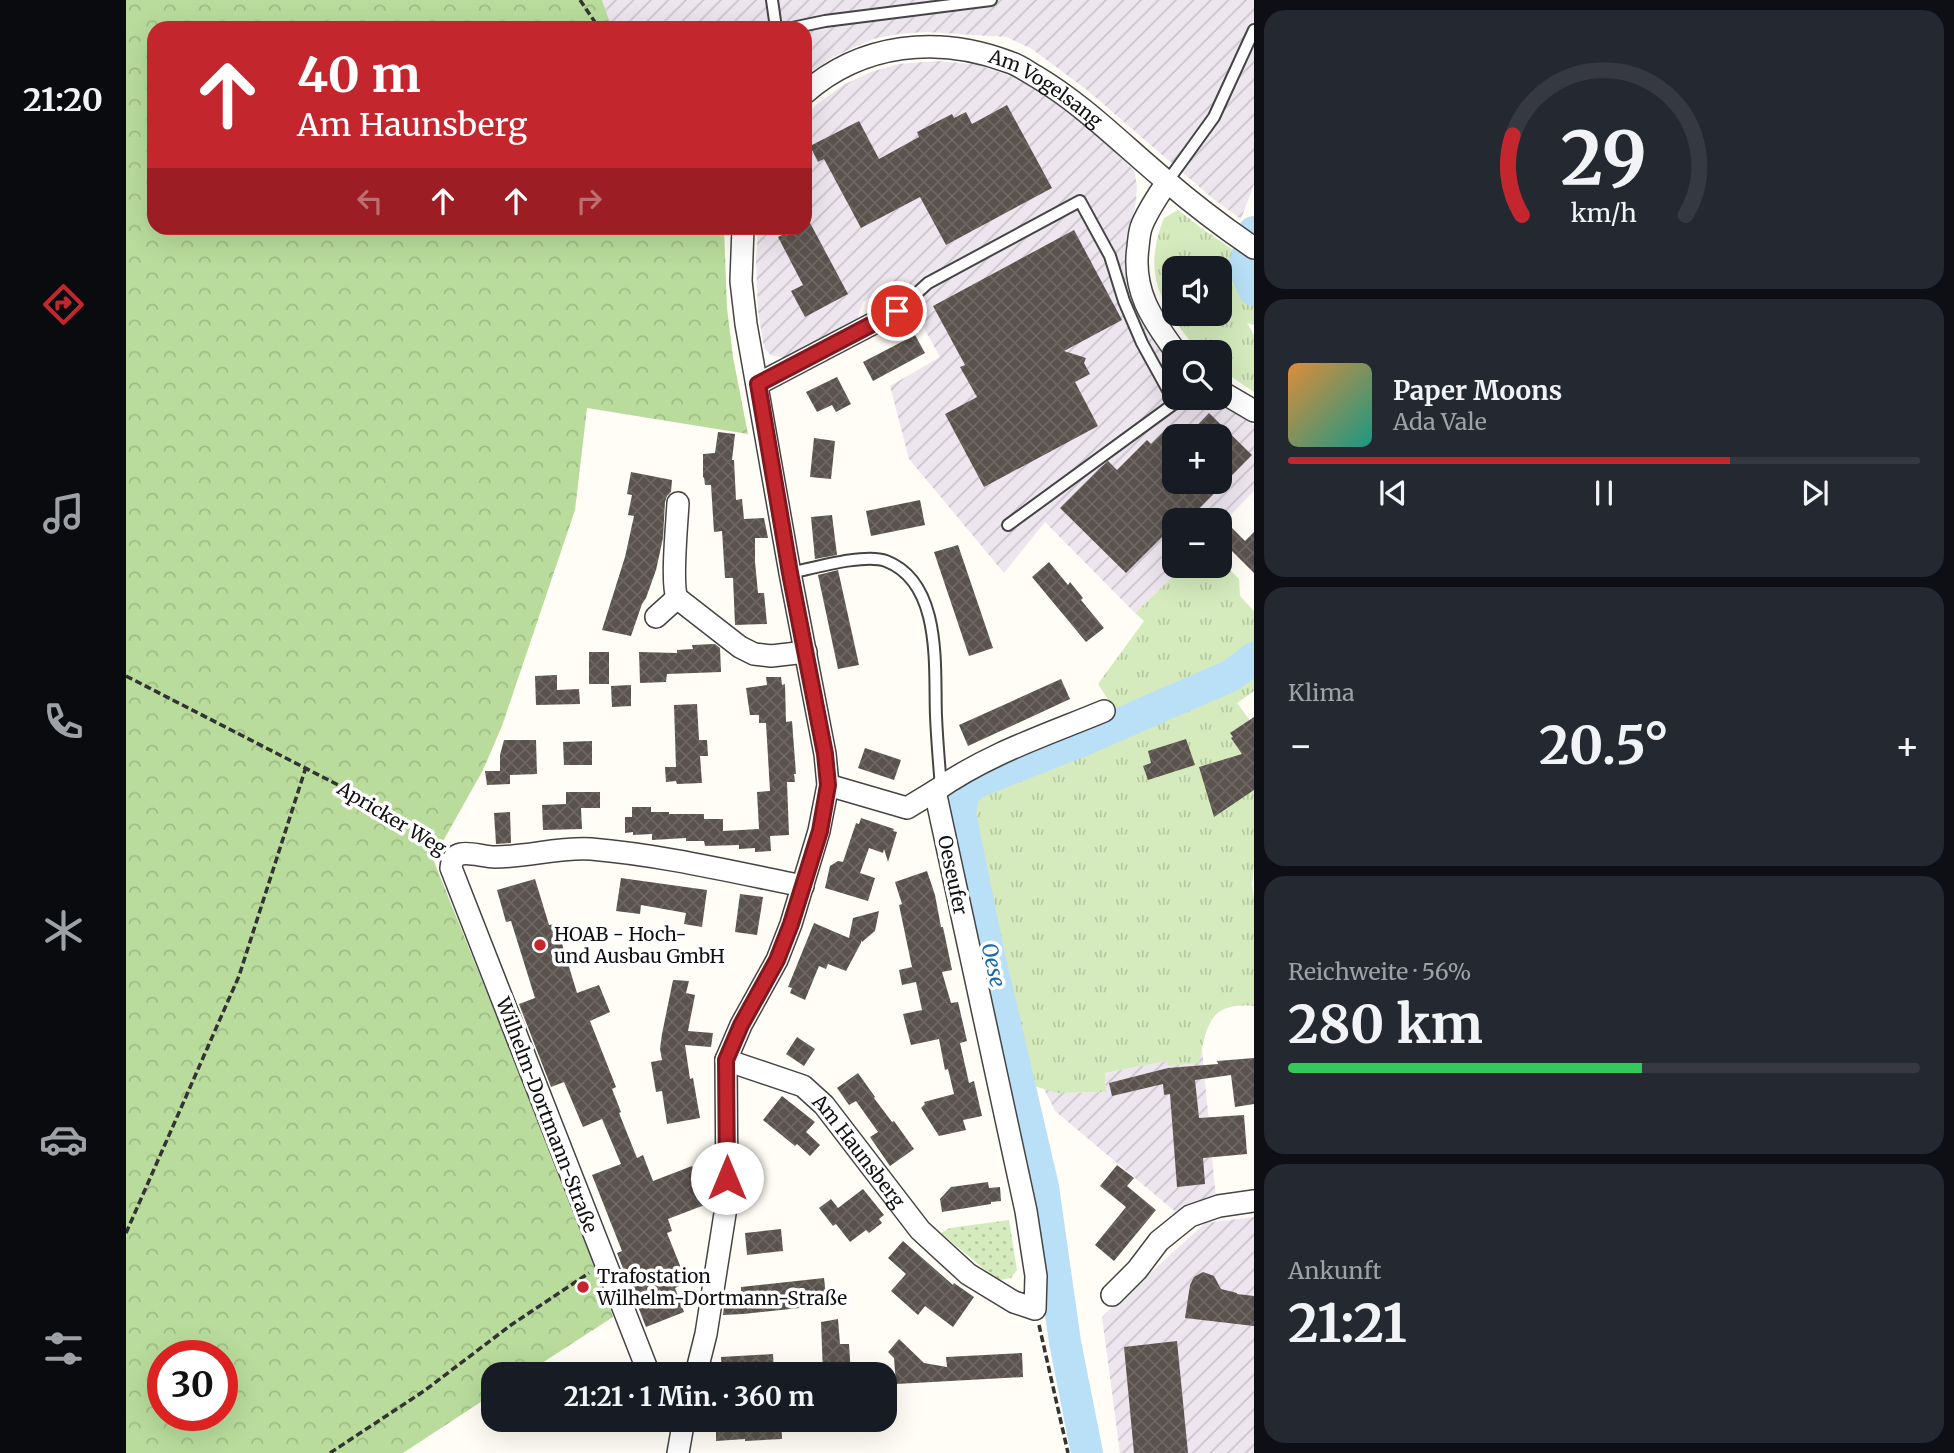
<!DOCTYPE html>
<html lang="de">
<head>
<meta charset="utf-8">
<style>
	:root { --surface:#171b24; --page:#242831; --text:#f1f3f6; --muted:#9ea1a6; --line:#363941; --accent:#c4262e }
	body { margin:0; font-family:Merriweather,serif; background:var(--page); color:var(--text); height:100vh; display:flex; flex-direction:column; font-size:26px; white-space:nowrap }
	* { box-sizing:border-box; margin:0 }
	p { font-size:23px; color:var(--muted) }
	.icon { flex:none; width:38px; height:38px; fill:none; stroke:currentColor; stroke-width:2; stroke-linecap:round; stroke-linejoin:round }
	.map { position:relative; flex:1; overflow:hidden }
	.drawer { display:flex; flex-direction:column; gap:10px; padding:10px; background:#0d0f14; width:700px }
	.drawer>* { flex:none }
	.banner { position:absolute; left:21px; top:21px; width:665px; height:214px; border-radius:21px; box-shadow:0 7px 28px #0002; background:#c4262e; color:#fff; overflow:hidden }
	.buttons { position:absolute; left:1036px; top:256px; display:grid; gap:14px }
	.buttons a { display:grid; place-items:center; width:70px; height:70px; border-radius:14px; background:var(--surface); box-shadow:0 7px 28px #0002; font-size:35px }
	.speed { position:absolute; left:21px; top:1340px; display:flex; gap:14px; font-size:35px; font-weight:700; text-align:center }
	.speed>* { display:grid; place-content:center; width:91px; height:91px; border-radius:50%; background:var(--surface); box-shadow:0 7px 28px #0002; line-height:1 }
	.speed .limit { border:10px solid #d22; background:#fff; color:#111 }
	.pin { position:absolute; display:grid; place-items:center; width:60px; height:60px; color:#fff; margin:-30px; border:4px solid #fff; border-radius:50%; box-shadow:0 2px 7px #0007 }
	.me { position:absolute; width:77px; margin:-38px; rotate:0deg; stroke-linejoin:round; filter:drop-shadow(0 0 5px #0008) }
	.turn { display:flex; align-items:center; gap:24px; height:147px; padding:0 35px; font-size:32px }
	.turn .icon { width:91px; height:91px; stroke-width:2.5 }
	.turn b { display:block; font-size:49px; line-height:60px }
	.lanes { display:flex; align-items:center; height:66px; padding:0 35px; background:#0003; justify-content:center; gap:35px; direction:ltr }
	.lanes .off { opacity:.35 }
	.big { font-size:52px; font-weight:700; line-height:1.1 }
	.drawer .card { flex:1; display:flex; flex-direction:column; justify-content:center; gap:10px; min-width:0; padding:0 24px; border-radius:21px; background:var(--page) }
	.drawer .dial { align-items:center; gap:0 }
	.dial svg { height:182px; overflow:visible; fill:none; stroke:var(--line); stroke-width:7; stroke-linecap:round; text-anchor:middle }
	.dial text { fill:var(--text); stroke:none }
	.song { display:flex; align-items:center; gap:21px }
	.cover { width:84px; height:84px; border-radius:10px; background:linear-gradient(135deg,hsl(30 70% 55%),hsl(170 70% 35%)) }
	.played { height:7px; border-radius:4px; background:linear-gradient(90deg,var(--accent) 70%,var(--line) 70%) }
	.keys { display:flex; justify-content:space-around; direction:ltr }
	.heat { display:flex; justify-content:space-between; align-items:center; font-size:38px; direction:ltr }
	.charge { height:10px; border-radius:5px; background:linear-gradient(90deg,#34c759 56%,var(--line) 0) }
	.trip { position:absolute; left:355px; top:1362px; width:416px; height:70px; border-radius:21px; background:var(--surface); box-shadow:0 7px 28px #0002; font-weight:700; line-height:70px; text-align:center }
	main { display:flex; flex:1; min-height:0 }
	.tab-bar { display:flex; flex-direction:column; width:126px; justify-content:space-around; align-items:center; background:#090b0e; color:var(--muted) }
	.tab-bar .icon { width:49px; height:49px }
	.tab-bar .current { color:var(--accent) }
	.tab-bar b { font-size:32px; color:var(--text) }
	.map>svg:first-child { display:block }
</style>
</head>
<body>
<main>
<nav class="tab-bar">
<b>21:20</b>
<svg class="icon current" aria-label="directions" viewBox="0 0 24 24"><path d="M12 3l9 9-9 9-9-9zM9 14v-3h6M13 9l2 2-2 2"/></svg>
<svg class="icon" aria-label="music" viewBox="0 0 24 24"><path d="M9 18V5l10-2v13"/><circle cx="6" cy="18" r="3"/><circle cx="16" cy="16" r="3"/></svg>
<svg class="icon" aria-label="phone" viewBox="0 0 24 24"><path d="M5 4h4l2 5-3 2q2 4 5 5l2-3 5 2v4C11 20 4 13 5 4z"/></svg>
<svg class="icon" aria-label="climate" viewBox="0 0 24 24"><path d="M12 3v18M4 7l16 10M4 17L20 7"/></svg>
<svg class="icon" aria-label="car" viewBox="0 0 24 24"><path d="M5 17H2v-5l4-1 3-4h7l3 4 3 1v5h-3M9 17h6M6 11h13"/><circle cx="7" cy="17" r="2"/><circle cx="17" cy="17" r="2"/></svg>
<svg class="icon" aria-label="filters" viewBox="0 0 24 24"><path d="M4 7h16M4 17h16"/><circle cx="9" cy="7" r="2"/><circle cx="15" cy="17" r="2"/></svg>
</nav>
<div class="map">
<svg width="1128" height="1453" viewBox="0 0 1128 1453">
	<defs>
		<pattern id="industrial-furrows" width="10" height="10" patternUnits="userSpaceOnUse" patternTransform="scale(1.75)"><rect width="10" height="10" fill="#eee6ef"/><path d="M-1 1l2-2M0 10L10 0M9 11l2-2" fill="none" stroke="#cbc4cc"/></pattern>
		<pattern id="grass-tufts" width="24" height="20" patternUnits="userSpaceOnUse" patternTransform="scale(1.75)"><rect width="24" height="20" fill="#d5ebbd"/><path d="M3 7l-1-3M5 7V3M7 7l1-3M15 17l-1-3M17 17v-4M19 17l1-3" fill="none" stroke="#b6c8a1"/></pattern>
		<pattern id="forest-crowns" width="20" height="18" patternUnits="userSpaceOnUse" patternTransform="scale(1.75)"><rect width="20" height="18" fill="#b9dc9c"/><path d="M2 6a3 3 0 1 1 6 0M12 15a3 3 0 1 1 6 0" fill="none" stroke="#9ebc85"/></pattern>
		<pattern id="park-dots" width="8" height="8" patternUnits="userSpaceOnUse" patternTransform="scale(1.75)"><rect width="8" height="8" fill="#d5ebbd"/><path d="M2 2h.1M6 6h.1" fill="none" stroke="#b6c8a1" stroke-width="1.8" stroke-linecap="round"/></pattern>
		<pattern id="building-cross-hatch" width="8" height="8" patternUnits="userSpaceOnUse" patternTransform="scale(1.75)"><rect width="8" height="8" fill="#5a524d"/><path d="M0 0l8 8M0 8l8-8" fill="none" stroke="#6d6662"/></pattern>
	</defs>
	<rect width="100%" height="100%" fill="#fffdf5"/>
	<g fill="url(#industrial-furrows)" fill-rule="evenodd">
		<path d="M476,0H1128V184L1115,219L1086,198L961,90L906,49L880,37L800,32L772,34L747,39L707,57L679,77V28H486Z"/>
		<path d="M813,61L854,65L892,79L925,99L956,122L1008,170L1011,186L1010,201L1004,234L1039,352L1048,362V397H1086L1128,425V491L1094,526V520H1048V565H1059L1009,613L919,522L878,573L783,459L764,386L814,357L772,281L737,302L729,325L667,357L657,358L645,355L638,348L632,311L630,263L632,228H679V117L691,104L717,85L745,72L772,64ZM1048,436H1094V481H1048Z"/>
		<path d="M1076,1049L1090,1199L1052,1214L929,1111L917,1087L931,1093L980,1092L979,1073L1041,1061L1072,1063Z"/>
		<path d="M1128,1217V1453H994L976,1317L1079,1223Z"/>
	</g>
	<g fill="url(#grass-tufts)" fill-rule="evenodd">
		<path d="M1052,210L1078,230L1128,264V325L1121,323L1128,335V392L1094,369V352H1074L1069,347C1034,303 1016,274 1038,218ZM1048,268H1094V313H1048Z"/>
		<path d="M1094,560L1113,579L1114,596L1128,611V647C1086,676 1038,694 991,713L972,684L1018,621L1009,613L1059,565H1094Z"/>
		<path d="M1128,669V691L1111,703L1128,726V864L1126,885L1128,897V1006C1082,1002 1081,1026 1073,1063L1042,1066L1041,1061L979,1073L980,1092L931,1093L905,1085C887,992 866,901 845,809L844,803L847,799L891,771L985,739L1065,705Z"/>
	</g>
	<path fill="url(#forest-crowns)" fill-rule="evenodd" d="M0,0H476L486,28H28V228H598L601,308L607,357L622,434L461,408L449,510L376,726L357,770L307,859L471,1266L487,1317L399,1374H368L367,1394L277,1453H0ZM37,1356H96V1416H37Z"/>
	<path fill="url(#park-dots)" d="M883,1220L891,1270L885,1278L874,1280L858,1269L815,1233L824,1228Z"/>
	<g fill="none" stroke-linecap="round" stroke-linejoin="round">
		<g stroke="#b9e0f7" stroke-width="32">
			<path d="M1128,232L1118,268L1128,290"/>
			<path d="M961,1453L939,1342L917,1187L862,951L834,814L837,792L853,781L955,741L1106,675L1128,658"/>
		</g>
	</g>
	<g fill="url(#building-cross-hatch)">
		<path d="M881,105L926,188L820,245L794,197L735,228L698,159L692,162L684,146L733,121L753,159L793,137L791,132L826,114L828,118L840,112L846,124Z"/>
		<path d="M683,221L722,294L679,317L665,291L677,285L652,237L670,228H679V223Z"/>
		<path d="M948,230L996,320L938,351L960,358L958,363L964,374L949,382L972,426L858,487L819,414L851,397L834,367L839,365L807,306Z"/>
		<path d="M789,335L799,353L747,381L737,362Z"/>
		<path d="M711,377L725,404L710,412L706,405L691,412L680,392Z"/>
		<path d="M1083,413L1126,455L1066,516L1062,511L1053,520H1048V525L1000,573L934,508L974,468L982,461L991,470L1021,440L1025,444L1040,429L1048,438V481H1094V436H1061Z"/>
		<path d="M592,432L609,434L606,460H608L610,500L616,499L618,519L638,518L642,538H629V562L632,593H638L641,624L609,625L607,578H599L596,531L588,532L585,485H579L578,477L577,478V454L589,453Z"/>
		<path d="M688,438L709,441L705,479L684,477Z"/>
		<path d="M505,472L546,480L545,492L541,496L539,502L537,538L530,570L520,598L516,604L505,636L476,630L499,557L508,516L502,515L506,495L501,494Z"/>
		<path d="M794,500L799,525L745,536L740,511Z"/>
		<path d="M706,515L711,555L689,559L685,517Z"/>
		<path d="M1094,516L1119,541L1128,532V573L1094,539Z"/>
		<path d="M832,545L867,648L843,656L808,552Z"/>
		<path d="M923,562L942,585L944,582L957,598L955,600L978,628L960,642L906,577Z"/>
		<path d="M712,570L733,665L712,669L692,575Z"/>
		<path d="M589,644L594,648L595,672L541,674L540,682L514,683L513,652L551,653V650L567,649L566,645Z"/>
		<rect x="463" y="652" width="20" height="32"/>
		<path d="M431,675V690L453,689L454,704L410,705L409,676Z"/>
		<path d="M640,677H655L656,685L659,684L660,722L666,721L670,774H668L669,782H661L663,835L644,836L645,851L629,852V848L613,849V845L579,846L578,841H560V838L526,840V834L507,835V832L499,833V817H506V807H525V812H543V814H578V819H597V831L633,829L631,792L644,791L640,723H633V715H624L620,688L641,685Z"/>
		<path d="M935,679L944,699L842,746L833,725Z"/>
		<path d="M505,685V706L486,707L485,686Z"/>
		<path d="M571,704L573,740H581L582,756H574L576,783L551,784L550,781L540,782L539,767H550L548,705Z"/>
		<path d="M1128,717V790L1088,817L1073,767L1116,754L1105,738L1107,737L1104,733Z"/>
		<path d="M1060,739L1069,765L1022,780L1017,766L1025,763L1022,751Z"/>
		<path d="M378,740H410L411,774L384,775V784L361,785L359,771H374V755Z"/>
		<path d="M466,741V765H438L437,742Z"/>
		<path d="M739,748L775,760L768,780L732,768Z"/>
		<path d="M440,792H474V808H455L456,829L417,830L416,805L440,804Z"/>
		<path d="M384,812L385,843L370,844L368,813Z"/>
		<path d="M735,818L768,829L767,831L771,832L762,862L758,849L757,853L743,848L734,873L749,878L742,901L699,888L704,866L712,861L717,862L730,823L733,824Z"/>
		<path d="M801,871L809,895L815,927H817L826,970L816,972L825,1003L832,1002L841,1041L834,1043L843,1083L848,1081L856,1116L837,1120L840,1130L813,1136L795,1108L799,1104L798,1102L828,1094L822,1069L819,1070L813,1039L785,1045L777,1014L796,1010L790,982L776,985L773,970L786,967L773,905L776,904L769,882Z"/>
		<path d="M495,878L581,890L576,927L558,924L560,913L549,911L515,905L514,914L490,911Z"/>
		<path d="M409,879L423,925L430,924L451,993L473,985L484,1012L464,1021L490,1087L486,1089L495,1112L493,1113L511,1158L517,1155L527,1181L566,1166L581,1204L542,1219L546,1231L541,1233L561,1283L549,1288L558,1312L520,1327L491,1253L496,1251L466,1175L495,1164L476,1119L457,1127L438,1082L425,1087L393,1004L409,998L385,921L380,922L371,890Z"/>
		<path d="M614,894L637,897L631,935L609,932Z"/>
		<path d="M753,911L749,931L736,942L735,940V943L720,971L702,964L700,969L693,966L679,1000L664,993L666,988L662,987L688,923L723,938L727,918Z"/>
		<path d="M547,980L563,981L560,993L569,995L562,1031L587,1033L585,1047L559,1045L564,1079L567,1078L574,1118L541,1124L536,1091L530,1092L525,1062L536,1060L534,1049L536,1034Z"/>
		<path d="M671,1037L689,1049L678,1066L660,1054Z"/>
		<path d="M1128,1058V1104L1109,1107L1105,1075L1069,1080L1073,1118L1118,1115L1121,1154L1077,1158L1079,1184L1051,1187L1044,1094L1038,1095L1037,1084L986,1096L983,1083L1042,1068L1092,1064L1091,1061Z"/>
		<path d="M732,1073L749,1097L748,1098L766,1122L768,1121L788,1149L764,1166L744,1137L752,1132L730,1101L723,1105L711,1088Z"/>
		<path d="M656,1096L689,1122L680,1132L694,1145L684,1156L671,1144L669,1146L637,1120Z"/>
		<path d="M991,1165L1008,1178L1001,1186L1030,1210L988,1261L969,1245L1000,1207L974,1186Z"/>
		<path d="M862,1182L863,1188L874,1187L875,1201L865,1202V1204L816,1212L814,1199L825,1187Z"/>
		<path d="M737,1189L758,1215L753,1219L756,1223L743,1233L740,1230L724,1242L710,1224L707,1226L693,1208L705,1199L712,1208Z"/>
		<path d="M655,1229L657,1251L621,1255L619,1233Z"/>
		<path d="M777,1241L827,1285L828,1283L848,1297L827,1327L799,1306L792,1315L765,1291L780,1274L762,1258Z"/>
		<path d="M1077,1272L1088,1276L1095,1289L1111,1293V1294L1128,1296V1326L1059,1318L1064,1285L1068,1277Z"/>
		<path d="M698,1278L701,1305L617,1314L597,1315L599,1298L615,1297V1287Z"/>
		<path d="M712,1319L714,1344H723L725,1374H697L695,1322Z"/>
		<path d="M773,1339L798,1363L821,1367L820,1357L896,1353L897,1377L770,1384L768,1358L762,1352Z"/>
		<path d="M1051,1341L1062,1453H1008L998,1347Z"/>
		<path d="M647,1354L648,1374H596L595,1357Z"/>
		<path d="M590,1419H655L656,1439L619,1441V1439L590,1441Z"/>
	</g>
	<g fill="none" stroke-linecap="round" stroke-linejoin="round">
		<g stroke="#444" stroke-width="14">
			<g id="lane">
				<path d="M646,0L650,28"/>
				<path d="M666,28L699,21L865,0"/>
				<path d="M1041,182L1088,117L1128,30"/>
				<path d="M771,311L802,283L954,201L984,256L998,301L1016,343L1049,403"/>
				<path d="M882,525L1049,403L1062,397"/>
				<path d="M664,573C688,568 739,553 760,561C817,583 808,669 810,716C811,740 813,763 815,787"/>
			</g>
		</g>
		<g stroke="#444" stroke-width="24">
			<g id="street">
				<path id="s1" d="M679,93C736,43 812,35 883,62C893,65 902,72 911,77C958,105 997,145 1039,180C1067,204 1097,227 1128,248"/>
				<path d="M1041,182C1032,196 1022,210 1016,225C1013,232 1013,239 1012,247C1006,290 1025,318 1050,352"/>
				<path id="s2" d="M617,228L615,281L620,324L664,573L699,754L702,785L693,831L665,924L651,960L615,1025L600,1060L677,1086L698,1105L794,1230L842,1274L888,1302L909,1309L910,1276L900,1211L809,791C861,754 920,735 978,711"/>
				<path d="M632,384L771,311"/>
				<path d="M1094,391L1128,411"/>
				<path d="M552,503C551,523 545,583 551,598L614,647L628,654L645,656L680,652"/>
				<path d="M530,617L551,598"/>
				<path d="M702,785L781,808L809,791"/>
				<path d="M986,1295L1011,1270L1033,1241L1064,1216L1093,1206L1128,1201"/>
				<path d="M523,1374L325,868C327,844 352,857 369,857C401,857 433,847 465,849C536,855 607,872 677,886"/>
				<path d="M570,1374L580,1334L601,1201L600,1060"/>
				<path d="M552,1453L558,1419"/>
			</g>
		</g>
		<g stroke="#333" stroke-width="3.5" stroke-dasharray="7 3.5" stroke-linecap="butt">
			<path d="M454,0L473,28"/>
			<path d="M0,676L257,808L315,847"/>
			<path d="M0,1233L113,976L180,767"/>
			<path d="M913,1325L942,1453"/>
			<path d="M204,1453L298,1391L385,1325L463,1273"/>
		</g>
		<use href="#lane" stroke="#fff" stroke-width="10"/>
		<use href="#street" stroke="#fff" stroke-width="21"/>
	</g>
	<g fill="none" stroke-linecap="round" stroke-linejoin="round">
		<g stroke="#7f191e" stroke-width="18">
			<path id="route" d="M601,1178L600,1060L615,1025L651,960L665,924L694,831L702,785L699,754L664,573L632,384L771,311"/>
		</g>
		<use href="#route" stroke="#c4262e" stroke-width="12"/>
	</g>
	<g fill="#c4262e" stroke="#fff" stroke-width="2.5">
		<circle cx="414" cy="945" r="7"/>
		<circle cx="457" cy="1287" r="7"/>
	</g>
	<g text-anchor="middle" stroke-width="7" stroke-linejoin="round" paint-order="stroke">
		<g font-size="19" fill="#111" stroke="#fff">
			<text dy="7" stroke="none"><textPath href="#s1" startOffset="262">Am Vogelsang</textPath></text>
			<text transform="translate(266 818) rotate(31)" y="7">Apricker Weg</text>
			<text transform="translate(827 875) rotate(78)" y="7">Oeseufer</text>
			<text transform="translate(421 1115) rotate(69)" y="7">Wilhelm-Dortmann-Straße</text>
			<text dy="7" stroke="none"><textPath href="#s2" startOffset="1027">Am Haunsberg</textPath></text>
		</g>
		<g font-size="19" fill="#111" stroke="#fff" text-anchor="start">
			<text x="428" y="941">HOAB - Hoch-<tspan x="428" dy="22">und Ausbau GmbH</tspan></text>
			<text x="471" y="1283">Trafostation<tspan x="471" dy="22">Wilhelm-Dortmann-Straße</tspan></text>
		</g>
		<g font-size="21" font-style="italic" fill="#1768a6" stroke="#fff">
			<text transform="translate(867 965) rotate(77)" y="7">Oese</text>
		</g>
	</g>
</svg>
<div class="buttons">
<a><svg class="icon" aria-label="sound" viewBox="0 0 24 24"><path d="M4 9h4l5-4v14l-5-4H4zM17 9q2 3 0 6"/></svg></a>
<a><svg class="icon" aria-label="search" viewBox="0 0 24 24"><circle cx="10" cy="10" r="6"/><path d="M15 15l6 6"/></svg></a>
<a>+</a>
<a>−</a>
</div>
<div class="speed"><div class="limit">30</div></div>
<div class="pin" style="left:771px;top:311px;background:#d93025"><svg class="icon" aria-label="arrive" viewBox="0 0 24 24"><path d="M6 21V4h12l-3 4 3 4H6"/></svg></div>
<svg class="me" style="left:601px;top:1178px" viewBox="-20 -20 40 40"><circle r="19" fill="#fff"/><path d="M0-13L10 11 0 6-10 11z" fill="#c4262e"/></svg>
<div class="trip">21:21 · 1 Min. · 360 m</div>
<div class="banner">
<div class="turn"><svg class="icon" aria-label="ahead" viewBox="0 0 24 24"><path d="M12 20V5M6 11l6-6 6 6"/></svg><div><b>40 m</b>Am Haunsberg</div></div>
<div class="lanes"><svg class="icon off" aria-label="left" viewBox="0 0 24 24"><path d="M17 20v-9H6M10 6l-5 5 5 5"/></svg><svg class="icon" aria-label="ahead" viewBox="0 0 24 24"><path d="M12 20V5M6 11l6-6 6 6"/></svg><svg class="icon" aria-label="ahead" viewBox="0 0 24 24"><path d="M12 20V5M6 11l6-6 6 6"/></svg><svg class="icon off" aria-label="right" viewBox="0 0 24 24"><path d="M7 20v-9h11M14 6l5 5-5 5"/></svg></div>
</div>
</div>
<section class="drawer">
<div class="card dial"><svg viewBox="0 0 100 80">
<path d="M14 69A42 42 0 1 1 86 69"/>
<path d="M14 69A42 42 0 0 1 10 34" stroke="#c4262e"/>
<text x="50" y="56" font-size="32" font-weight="700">29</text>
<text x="50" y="72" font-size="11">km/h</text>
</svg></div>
<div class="card">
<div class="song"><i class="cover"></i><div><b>Paper Moons</b><p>Ada Vale</p></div></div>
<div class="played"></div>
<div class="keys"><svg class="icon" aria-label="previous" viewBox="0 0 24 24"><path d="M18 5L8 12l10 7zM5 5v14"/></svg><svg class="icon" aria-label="pause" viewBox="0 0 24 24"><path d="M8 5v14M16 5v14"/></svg><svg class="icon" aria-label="next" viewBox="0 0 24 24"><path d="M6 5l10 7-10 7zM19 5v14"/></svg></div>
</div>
<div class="card"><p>Klima</p>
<div class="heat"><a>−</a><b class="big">20.5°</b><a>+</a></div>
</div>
<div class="card"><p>Reichweite · 56%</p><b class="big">280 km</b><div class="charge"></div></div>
<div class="card"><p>Ankunft</p><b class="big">21:21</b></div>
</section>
</main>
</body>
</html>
